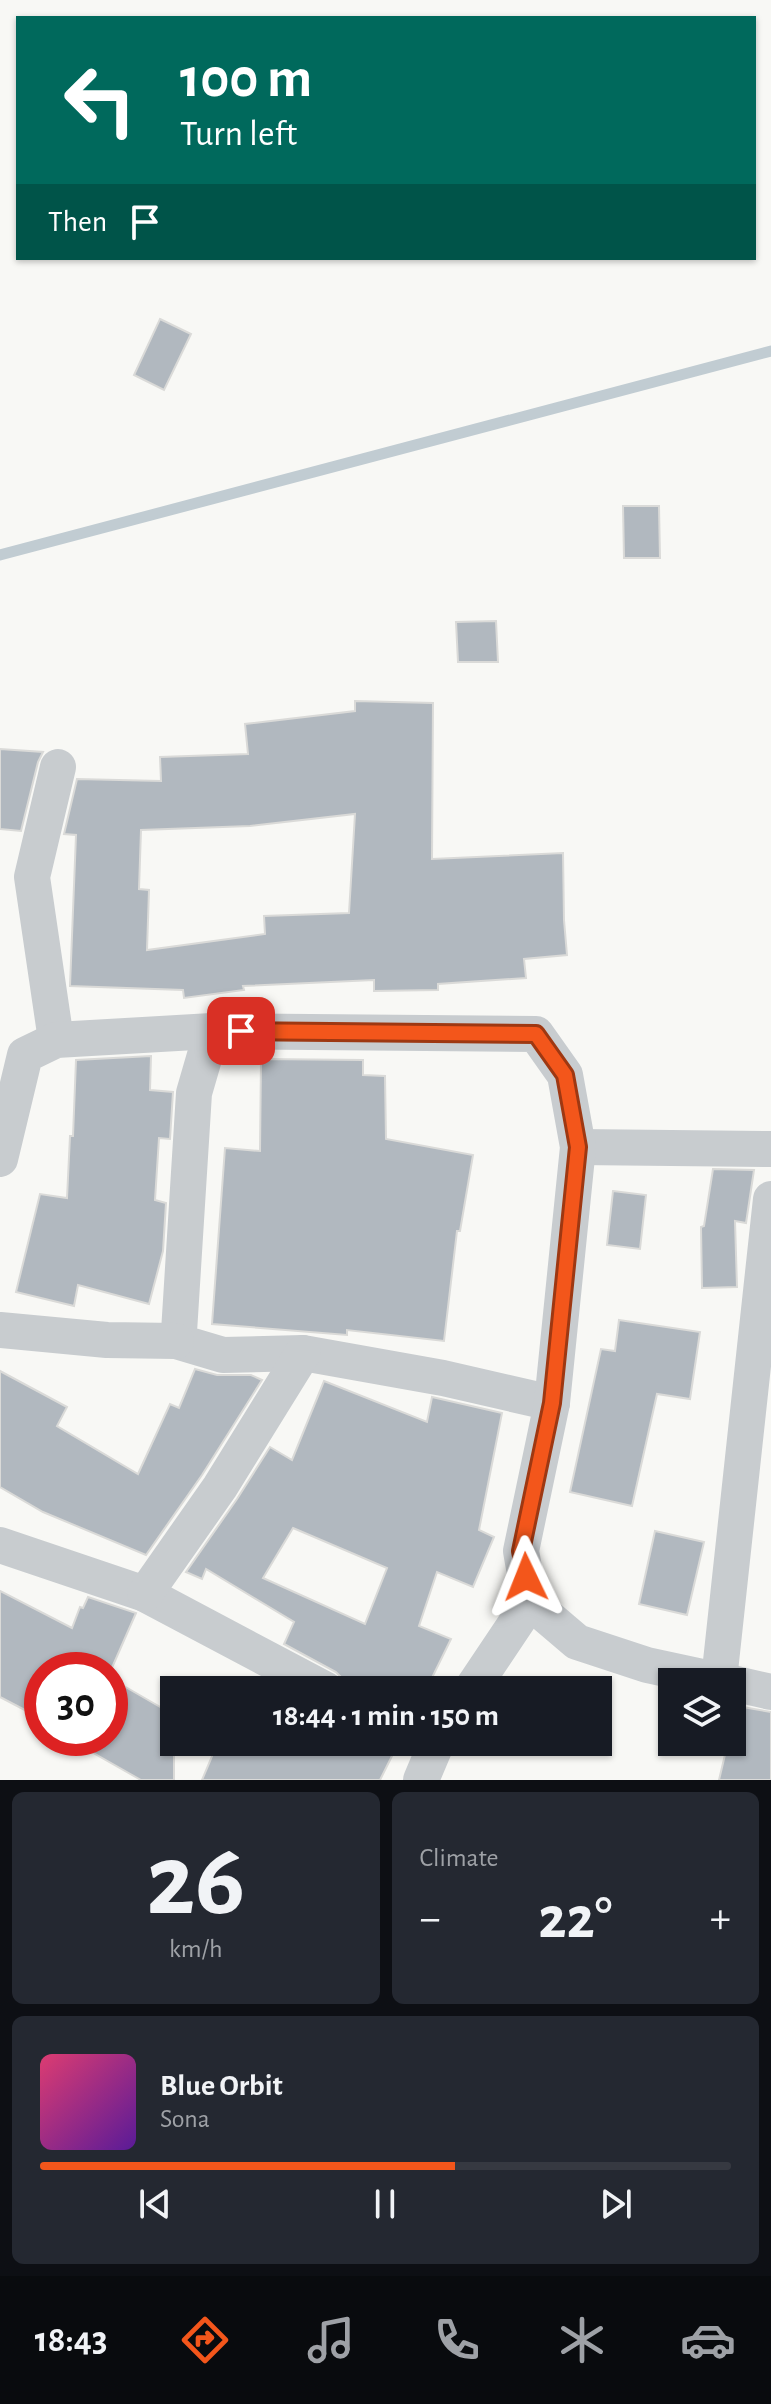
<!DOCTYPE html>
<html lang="en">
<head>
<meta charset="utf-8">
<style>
	:root { --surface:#171b24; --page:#242831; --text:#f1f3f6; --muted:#9ea1a6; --line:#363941; --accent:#f3561b }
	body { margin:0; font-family:"Alegreya Sans",sans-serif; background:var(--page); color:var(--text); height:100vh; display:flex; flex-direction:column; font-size:30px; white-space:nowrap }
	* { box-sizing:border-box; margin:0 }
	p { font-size:26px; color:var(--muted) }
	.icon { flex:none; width:44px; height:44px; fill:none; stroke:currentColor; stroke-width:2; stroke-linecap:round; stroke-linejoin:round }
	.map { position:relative; height:1780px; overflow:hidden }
	.drawer { display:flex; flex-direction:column; gap:12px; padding:12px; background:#0d0f14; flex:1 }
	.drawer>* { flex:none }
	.top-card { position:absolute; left:16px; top:16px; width:740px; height:244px; border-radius:0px; box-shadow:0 2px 6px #0004; background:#00695c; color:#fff; overflow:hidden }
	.buttons { position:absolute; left:658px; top:1668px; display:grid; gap:16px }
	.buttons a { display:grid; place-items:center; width:88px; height:88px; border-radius:0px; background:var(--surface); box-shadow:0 2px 6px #0004; font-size:40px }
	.speed { position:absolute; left:24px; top:1652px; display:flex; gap:16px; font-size:40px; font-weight:700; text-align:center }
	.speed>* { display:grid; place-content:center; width:104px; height:104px; border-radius:50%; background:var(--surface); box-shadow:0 2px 6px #0004; line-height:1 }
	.speed .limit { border:12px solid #d22; background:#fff; color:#111 }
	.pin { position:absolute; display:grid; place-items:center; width:68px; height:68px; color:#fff; margin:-34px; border-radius:16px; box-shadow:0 4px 12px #0006 }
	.me { position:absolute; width:88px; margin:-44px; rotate:358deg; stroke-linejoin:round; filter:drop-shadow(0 0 6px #0008) }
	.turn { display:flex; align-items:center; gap:28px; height:168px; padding:0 32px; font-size:36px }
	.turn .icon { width:104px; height:104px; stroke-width:2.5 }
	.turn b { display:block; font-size:56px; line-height:68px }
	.then { display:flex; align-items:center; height:76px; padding:0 32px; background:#0003; gap:16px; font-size:30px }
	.big { font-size:60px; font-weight:600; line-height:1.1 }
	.drawer .card { flex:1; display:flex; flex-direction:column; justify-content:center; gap:12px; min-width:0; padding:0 28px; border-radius:12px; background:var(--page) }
	.drawer .dial { align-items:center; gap:0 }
	.dial b { font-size:104px; line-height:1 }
	.song { display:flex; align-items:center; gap:24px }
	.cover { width:96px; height:96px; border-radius:12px; background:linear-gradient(135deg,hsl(340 70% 55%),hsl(270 70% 35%)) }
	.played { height:8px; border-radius:4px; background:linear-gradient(90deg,var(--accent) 60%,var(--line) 60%) }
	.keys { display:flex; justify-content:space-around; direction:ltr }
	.heat { display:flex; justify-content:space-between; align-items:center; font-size:44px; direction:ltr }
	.drawer .tiles { flex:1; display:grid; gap:12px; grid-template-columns:1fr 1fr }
	.card:last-child { grid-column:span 2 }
	.trip { position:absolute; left:160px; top:1676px; width:452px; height:80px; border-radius:0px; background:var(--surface); box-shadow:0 2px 6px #0004; font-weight:600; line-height:80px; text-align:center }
	.menu { display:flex; height:128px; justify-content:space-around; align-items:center; background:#090b0e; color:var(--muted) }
	.menu .icon { width:56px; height:56px }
	.menu .active { color:var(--accent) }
	.menu b { font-size:36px; color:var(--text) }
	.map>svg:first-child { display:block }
</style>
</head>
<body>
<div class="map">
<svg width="771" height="1780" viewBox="0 0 771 1780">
	<rect width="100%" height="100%" fill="#f8f8f5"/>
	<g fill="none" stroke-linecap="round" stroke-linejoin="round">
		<path stroke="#c1ccd2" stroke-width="11" d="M0,555L771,351"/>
	</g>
	<g fill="#b1b8bf" stroke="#dadad8" stroke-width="2" fill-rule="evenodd">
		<path d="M160,319L191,334L164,390L134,375Z"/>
		<path d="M623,506H659L660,558H624Z"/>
		<path d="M496,621L498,662H458L456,622Z"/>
		<path d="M355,701L433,703L432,859L563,853L564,920L567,955L524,959L526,978L438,984V990L374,991V980L243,986L244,990L184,998L183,990L70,986L76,835L64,834L77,779L161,781L160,757L248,754L245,724L355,711ZM355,814L349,913L264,916L265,934L147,950L149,890L139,889L141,830L250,826Z"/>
		<path d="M0,749L43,752L38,762L21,831L0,829Z"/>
		<path d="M151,1056L150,1090L173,1092L170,1139L159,1138L155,1200L166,1203L163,1251L149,1304L78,1285L74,1306L16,1292L40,1194L67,1198L70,1136H73L76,1060Z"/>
		<path d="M261,1059L363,1060V1075L385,1076L386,1139L473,1155L460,1231H457L444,1341L347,1330V1335L212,1324L225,1148L260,1151Z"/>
		<path d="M713,1169L754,1170L746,1223L735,1221L737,1287L702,1288L701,1227L704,1226Z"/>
		<path d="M613,1191L646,1195L640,1249L607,1245Z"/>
		<path d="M619,1320L700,1332L690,1399L657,1394L632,1506L570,1492L601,1349L615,1351Z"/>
		<path d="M195,1369L217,1375H251L262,1380L202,1475L146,1555L43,1512L0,1487V1371L67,1407L57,1426L138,1474L170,1404L179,1408Z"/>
		<path d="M324,1381L427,1422L432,1397L502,1413L479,1530L494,1537L473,1587L437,1572L419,1626L451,1639L427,1688L407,1680L405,1690H347L344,1680L336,1672L284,1644L294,1622L206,1569L202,1579L186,1572L237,1499L270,1447L292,1460ZM293,1528L387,1568L365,1624L263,1578Z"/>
		<path d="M655,1531L704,1542L687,1615L639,1604Z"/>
		<path d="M0,1591L72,1628L80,1607L83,1608L88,1597L136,1613L111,1670H42V1719L0,1697Z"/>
		<path d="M110,1678L174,1715V1780H141L67,1738H110Z"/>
		<path d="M737,1706L771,1712V1780H719L728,1742H732V1727Z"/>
		<path d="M218,1742H375L394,1752L380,1780H202Z"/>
	</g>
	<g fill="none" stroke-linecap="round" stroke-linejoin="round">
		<g stroke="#c8cccf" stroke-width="36">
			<path d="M212,1031L194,1093L179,1332L176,1341L223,1355L303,1353L443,1378L552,1403"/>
			<path d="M56,1040L32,877L58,767"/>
			<path d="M578,1147L771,1149"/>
			<path d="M0,1159L25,1055L56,1040L212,1031L536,1034L565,1075L578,1147L552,1403L521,1551L530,1602L577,1642L647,1665L726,1682"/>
			<path d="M0,1330L107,1340L176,1341"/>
			<path d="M0,1545L145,1594L326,1690"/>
			<path d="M145,1594L220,1487L303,1353"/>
			<path d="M719,1680L771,1199"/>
			<path d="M732,1683L771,1692"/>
			<path d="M471,1690L530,1602"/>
			<path d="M421,1780L437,1742"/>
		</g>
	</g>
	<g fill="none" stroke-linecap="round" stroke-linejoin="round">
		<g stroke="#9e3812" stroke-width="20">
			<path id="route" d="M241,1031L536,1034L565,1075L578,1147L552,1403L521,1551L526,1577"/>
		</g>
		<use href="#route" stroke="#f3561b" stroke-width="14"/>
	</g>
</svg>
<div class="buttons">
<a><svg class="icon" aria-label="layers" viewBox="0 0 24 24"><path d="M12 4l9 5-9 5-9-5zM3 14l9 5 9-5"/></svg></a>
</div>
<div class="speed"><div class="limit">30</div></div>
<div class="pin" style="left:241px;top:1031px;background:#d93025"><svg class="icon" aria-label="arrive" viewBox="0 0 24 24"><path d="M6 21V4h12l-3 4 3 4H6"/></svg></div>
<svg class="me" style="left:526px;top:1577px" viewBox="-20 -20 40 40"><path d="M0-17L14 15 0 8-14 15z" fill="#f3561b" stroke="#fff" stroke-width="4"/></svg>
<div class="trip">18:44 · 1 min · 150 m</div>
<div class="top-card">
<div class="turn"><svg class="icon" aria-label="left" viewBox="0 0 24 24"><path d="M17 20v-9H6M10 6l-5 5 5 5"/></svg><div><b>100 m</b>Turn left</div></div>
<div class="then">Then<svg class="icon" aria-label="arrive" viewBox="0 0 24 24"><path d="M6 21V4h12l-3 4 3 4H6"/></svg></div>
</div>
</div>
<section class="drawer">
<div class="tiles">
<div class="card dial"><b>26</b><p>km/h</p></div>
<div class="card"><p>Climate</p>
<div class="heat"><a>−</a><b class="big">22°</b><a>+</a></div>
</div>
<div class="card">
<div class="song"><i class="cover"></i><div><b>Blue Orbit</b><p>Sona</p></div></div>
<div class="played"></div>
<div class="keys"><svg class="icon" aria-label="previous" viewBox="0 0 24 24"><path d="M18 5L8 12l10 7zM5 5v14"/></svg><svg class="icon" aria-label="pause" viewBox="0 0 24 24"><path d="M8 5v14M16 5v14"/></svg><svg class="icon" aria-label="next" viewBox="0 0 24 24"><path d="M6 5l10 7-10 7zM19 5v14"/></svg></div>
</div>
</div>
</section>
<nav class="menu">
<b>18:43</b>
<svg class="icon active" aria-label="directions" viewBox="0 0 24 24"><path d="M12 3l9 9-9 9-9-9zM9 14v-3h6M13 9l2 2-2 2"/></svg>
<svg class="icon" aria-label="music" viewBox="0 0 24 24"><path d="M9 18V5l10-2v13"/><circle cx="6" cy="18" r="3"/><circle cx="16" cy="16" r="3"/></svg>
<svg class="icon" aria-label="phone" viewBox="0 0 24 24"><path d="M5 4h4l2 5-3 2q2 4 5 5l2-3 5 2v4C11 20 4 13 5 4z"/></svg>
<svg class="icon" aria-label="climate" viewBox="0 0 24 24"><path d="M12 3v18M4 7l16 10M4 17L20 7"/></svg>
<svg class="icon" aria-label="car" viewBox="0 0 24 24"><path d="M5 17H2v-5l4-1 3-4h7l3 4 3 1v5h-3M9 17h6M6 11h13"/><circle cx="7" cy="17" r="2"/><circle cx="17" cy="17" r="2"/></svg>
</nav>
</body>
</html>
